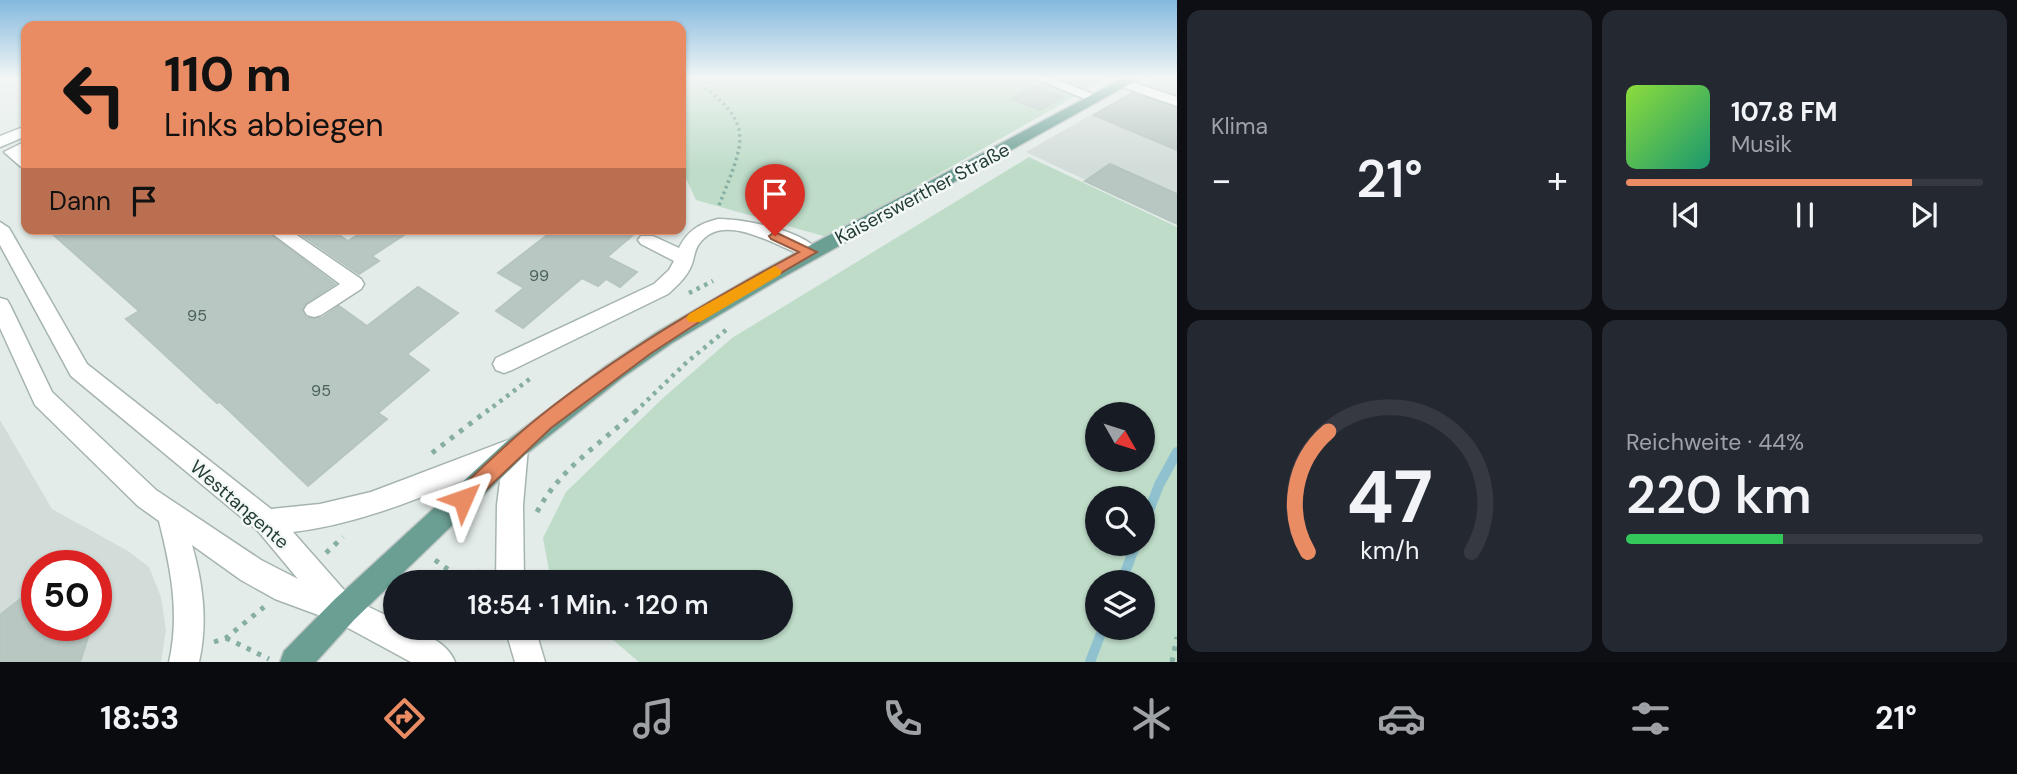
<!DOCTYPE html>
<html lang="de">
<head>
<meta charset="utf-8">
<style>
	:root { --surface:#171b24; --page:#242831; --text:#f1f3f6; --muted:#9ea1a6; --line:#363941; --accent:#e98c64 }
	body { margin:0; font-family:"DM Sans",sans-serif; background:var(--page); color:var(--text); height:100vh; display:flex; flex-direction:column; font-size:26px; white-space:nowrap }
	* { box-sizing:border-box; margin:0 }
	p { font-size:23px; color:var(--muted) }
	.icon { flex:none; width:38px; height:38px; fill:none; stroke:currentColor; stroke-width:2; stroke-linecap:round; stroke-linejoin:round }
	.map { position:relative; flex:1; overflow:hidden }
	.details { display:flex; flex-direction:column; gap:10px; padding:10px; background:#0d0f14; width:840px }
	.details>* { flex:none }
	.banner { position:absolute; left:21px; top:21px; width:665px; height:214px; border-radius:14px; box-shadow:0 2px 5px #0004; background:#e98c64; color:#111; overflow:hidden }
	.needle { width:46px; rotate:129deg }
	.tools { position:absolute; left:1085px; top:402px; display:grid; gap:14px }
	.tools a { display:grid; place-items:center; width:70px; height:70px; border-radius:50%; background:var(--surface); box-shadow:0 2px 5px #0004; font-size:35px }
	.speed { position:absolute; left:21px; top:550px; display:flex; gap:14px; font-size:35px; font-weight:700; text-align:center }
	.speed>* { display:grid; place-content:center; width:91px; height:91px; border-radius:50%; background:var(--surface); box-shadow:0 2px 5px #0004; line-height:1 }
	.speed .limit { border:10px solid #d22; background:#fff; color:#111 }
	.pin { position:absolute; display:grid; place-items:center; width:60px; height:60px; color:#fff; margin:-72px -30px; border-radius:50% 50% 50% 0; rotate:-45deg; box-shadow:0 0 7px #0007 }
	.pin .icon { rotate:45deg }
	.me { position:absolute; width:77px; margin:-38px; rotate:47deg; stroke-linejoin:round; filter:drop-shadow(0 0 5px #0008) }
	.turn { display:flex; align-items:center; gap:24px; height:147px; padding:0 28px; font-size:32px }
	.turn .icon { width:91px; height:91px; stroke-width:2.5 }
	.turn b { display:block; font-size:49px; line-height:60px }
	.then { display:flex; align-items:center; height:66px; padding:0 28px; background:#0003; gap:14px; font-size:26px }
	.big { font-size:52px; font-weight:600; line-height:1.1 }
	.details .widget { flex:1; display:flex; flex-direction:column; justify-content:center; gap:10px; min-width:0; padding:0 24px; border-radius:14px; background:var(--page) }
	.details .dial { align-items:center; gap:0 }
	.dial svg { height:182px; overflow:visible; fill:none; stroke:var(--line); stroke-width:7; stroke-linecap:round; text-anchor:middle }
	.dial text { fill:var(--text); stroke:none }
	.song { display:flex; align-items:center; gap:21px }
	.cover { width:84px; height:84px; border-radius:10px; background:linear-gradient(135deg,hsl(90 70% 55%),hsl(160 70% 35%)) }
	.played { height:7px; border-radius:4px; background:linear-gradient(90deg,var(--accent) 80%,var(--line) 80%) }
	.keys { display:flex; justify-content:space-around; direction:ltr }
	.heat { display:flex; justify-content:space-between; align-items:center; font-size:38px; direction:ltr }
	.charge { height:10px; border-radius:5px; background:linear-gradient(90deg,#34c759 44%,var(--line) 0) }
	.details .tiles { flex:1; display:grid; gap:10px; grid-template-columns:repeat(2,1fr) }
	.trip { position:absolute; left:383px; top:570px; width:410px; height:70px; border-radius:35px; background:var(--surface); box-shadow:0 2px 5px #0004; font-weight:600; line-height:70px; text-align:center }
	.tabs { display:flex; height:112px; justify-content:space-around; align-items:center; background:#090b0e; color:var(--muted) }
	.tabs .icon { width:49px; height:49px }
	.tabs .selected { color:var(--accent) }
	.tabs b { font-size:32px; color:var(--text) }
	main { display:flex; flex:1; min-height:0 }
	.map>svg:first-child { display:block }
</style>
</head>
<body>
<main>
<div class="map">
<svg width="1177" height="662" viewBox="0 0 1177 662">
	<rect width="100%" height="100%" fill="#e3ece9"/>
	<g fill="#d2dcd8" fill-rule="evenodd">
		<path d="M1157,77H1177V223L1026,152Z"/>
		<path d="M0,420L52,509L128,551L149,567L161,597L166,630L161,662H0ZM37,565H96V625H37Z"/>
	</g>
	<g fill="#bedcc8" fill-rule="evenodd">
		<path d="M681,77H1109L827,237L696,200L681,168Z"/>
		<path d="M1029,157L1177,227V662H639L599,628H780V583H555L550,576L543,538L566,492L662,399L732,338ZM1097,415H1143V460H1097ZM1097,499H1143V544H1097ZM1097,583H1143V628H1097Z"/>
	</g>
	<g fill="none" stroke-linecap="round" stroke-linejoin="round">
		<g stroke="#8fc1ce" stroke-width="10">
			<path d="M1143,526L1159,485L1177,452"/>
			<path d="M1121,583L1136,544"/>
			<path d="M1090,662L1103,628"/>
		</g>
	</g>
	<g fill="#b9c7c2" stroke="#b6c5c0" stroke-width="2">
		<path d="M1035,86L1063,97L1040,110L1012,99Z"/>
		<path d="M1132,93L1177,108V150L1094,115Z"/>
		<path d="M1110,164L1177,194V224L1085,181Z"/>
		<path d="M47,229H263L335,284L305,304L302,311L306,318H322L339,306L367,326L418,287L458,313L407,354L429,370L378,413L387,419L308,486L220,402L217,403L126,319L139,311Z"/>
		<path d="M293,229H330L348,241L367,229H413L372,256L379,261L359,274Z"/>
		<path d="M555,229H640L607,257L637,272L620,287L606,279L598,286L582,278L523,328L496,311L524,288L498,273Z"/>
		<path d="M37,586V625H92L80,662H0V615Z"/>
	</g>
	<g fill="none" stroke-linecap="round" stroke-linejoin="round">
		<g stroke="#a6b4b0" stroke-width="3">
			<g id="minor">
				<path d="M1032,77H1051L1102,98L1095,102L1090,101Z"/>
				<path d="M1124,79L1177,97V106L1119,86V80Z"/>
				<path d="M26,126V136L0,147V136Z"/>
				<path d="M26,141V152L23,153L26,155V168L20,166L4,152Z"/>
				<path d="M718,219C743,219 804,230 819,252L817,256L810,258C781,250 724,208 699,244C695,249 694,258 692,264C687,277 678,285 668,294L512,370L504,373L496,370L493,364L496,358L654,284L669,270L674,261L641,244L638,240L641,236H653L679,248C688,230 699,224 718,219Z"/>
				<path d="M0,222L9,228L87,364L271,509L320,504L371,492L516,437L525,441L528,448L523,505L524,583H496L497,505L502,465C433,492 367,523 293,532L352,599L396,620V628C417,628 447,641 455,662H411L337,622L275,599L241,580L192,545C203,584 208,622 199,662H169C180,614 171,569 159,521L138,506L35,405L0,328V298L7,300L10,305L52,392L156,490L261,560L298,579L258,531L71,376L0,245Z"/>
				<path d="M266,229H288L361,279L364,284L361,289L321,315L314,317L307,315L304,310L307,305L340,284Z"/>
				<path d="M505,628H535L545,662H515Z"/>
			</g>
		</g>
		<g stroke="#c2c9c7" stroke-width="3">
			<path id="major" d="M1125,77H1142L778,280L672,343L622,378L525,455L354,620L316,662H280L284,651L334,600L507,441L606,366L657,332L764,270Z"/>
		</g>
		<path stroke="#86aea3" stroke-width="3.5" stroke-dasharray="2.5 3.5" stroke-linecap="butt" d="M690,77C758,124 745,138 718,208"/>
		<g stroke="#86aea3" stroke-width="4.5" stroke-dasharray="3.5 5" stroke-linecap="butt">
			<path d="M689,293L713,281"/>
			<path d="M486,412L531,378"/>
			<path d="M635,412L687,362L726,330"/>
		</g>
		<g stroke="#86aea3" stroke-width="5" stroke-dasharray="4.5 7" stroke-linecap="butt">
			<path d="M432,453L488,410"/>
			<path d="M537,512C560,468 602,443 637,410"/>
			<path d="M326,553L343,537"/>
			<path d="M435,560L460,578"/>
			<path d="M455,583L460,578L485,570"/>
			<path d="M226,638L269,659"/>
			<path d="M214,642L226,638L264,607"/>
			<path d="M1172,662L1177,637"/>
		</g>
		<use href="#minor" fill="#fff" fill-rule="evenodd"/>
		<use href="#major" fill="#6b9f94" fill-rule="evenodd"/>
	</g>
	<linearGradient id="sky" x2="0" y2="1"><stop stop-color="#84b9de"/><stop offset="0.46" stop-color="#f2f6f5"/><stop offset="1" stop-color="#f2f6f5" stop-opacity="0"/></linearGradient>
	<rect width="1177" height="169" fill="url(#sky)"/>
	<path fill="#e98c64" stroke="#975b41" stroke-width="2" d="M775,232L817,252L719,309L650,354L551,428L470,505L463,508L456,505L453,499L456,492C483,467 510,440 539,417C619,353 709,301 799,252L771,239L769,236Z"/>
	<path fill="#f59e0b" d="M775,266L782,271L780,275L700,322H689L686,318L689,314Z"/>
	<g text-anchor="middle" stroke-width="5" stroke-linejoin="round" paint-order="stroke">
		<g font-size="16" fill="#49605a">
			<text x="539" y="281">99</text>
			<text x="197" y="321">95</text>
			<text x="321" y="396">95</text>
		</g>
		<g font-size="19" fill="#243d37" stroke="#f4f9f7">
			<text transform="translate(922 193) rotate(-28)" y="7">Kaiserswerther Straße</text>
			<text transform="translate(240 504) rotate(41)" y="7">Westtangente</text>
		</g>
	</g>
</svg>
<div class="tools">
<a><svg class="needle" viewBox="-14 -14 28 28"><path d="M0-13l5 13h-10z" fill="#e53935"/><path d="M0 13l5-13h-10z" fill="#9ea1a6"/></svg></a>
<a><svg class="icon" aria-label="search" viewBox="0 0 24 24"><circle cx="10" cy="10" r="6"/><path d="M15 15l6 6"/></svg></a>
<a><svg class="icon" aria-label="layers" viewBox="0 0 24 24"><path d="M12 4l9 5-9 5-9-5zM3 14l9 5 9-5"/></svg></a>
</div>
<div class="speed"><div class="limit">50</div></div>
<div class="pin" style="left:775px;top:236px;background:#d93025"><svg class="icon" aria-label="arrive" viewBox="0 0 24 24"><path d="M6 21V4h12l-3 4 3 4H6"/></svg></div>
<svg class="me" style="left:463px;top:499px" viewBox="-20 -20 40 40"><path d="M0-17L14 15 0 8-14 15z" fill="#e98c64" stroke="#fff" stroke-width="4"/></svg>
<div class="trip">18:54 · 1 Min. · 120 m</div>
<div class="banner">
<div class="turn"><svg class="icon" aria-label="left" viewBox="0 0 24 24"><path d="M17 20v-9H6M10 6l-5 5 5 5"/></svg><div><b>110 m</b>Links abbiegen</div></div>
<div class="then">Dann<svg class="icon" aria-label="arrive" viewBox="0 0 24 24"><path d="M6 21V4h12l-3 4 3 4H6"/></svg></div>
</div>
</div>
<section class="details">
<div class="tiles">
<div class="widget"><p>Klima</p>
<div class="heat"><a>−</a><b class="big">21°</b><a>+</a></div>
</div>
<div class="widget">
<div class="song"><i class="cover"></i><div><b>107.8 FM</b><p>Musik</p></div></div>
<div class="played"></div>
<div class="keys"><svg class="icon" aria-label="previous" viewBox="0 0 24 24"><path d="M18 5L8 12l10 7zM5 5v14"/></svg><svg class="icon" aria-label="pause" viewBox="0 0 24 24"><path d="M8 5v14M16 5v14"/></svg><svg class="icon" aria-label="next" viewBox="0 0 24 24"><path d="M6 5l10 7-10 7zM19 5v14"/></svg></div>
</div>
<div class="widget dial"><svg viewBox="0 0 100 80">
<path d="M14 69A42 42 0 1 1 86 69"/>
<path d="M14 69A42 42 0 0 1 23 16" stroke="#e98c64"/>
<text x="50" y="56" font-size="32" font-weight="700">47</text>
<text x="50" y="72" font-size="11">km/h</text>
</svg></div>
<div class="widget"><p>Reichweite · 44%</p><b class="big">220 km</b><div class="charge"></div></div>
</div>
</section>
</main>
<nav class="tabs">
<b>18:53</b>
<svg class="icon selected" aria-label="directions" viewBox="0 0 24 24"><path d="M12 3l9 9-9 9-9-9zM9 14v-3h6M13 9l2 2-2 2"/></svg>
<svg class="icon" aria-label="music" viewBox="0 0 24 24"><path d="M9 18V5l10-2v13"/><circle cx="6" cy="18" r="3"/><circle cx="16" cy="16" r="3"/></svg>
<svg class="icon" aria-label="phone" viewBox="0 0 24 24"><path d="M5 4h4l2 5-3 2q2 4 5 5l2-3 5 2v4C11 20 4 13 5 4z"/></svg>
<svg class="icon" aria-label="climate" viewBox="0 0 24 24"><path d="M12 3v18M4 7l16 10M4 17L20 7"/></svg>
<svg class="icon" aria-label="car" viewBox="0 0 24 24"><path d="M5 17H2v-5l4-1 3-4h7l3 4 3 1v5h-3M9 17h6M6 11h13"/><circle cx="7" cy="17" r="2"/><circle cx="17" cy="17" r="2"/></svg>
<svg class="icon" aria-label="filters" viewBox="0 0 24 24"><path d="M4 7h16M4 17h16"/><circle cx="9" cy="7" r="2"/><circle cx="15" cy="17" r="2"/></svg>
<b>21°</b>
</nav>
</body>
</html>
